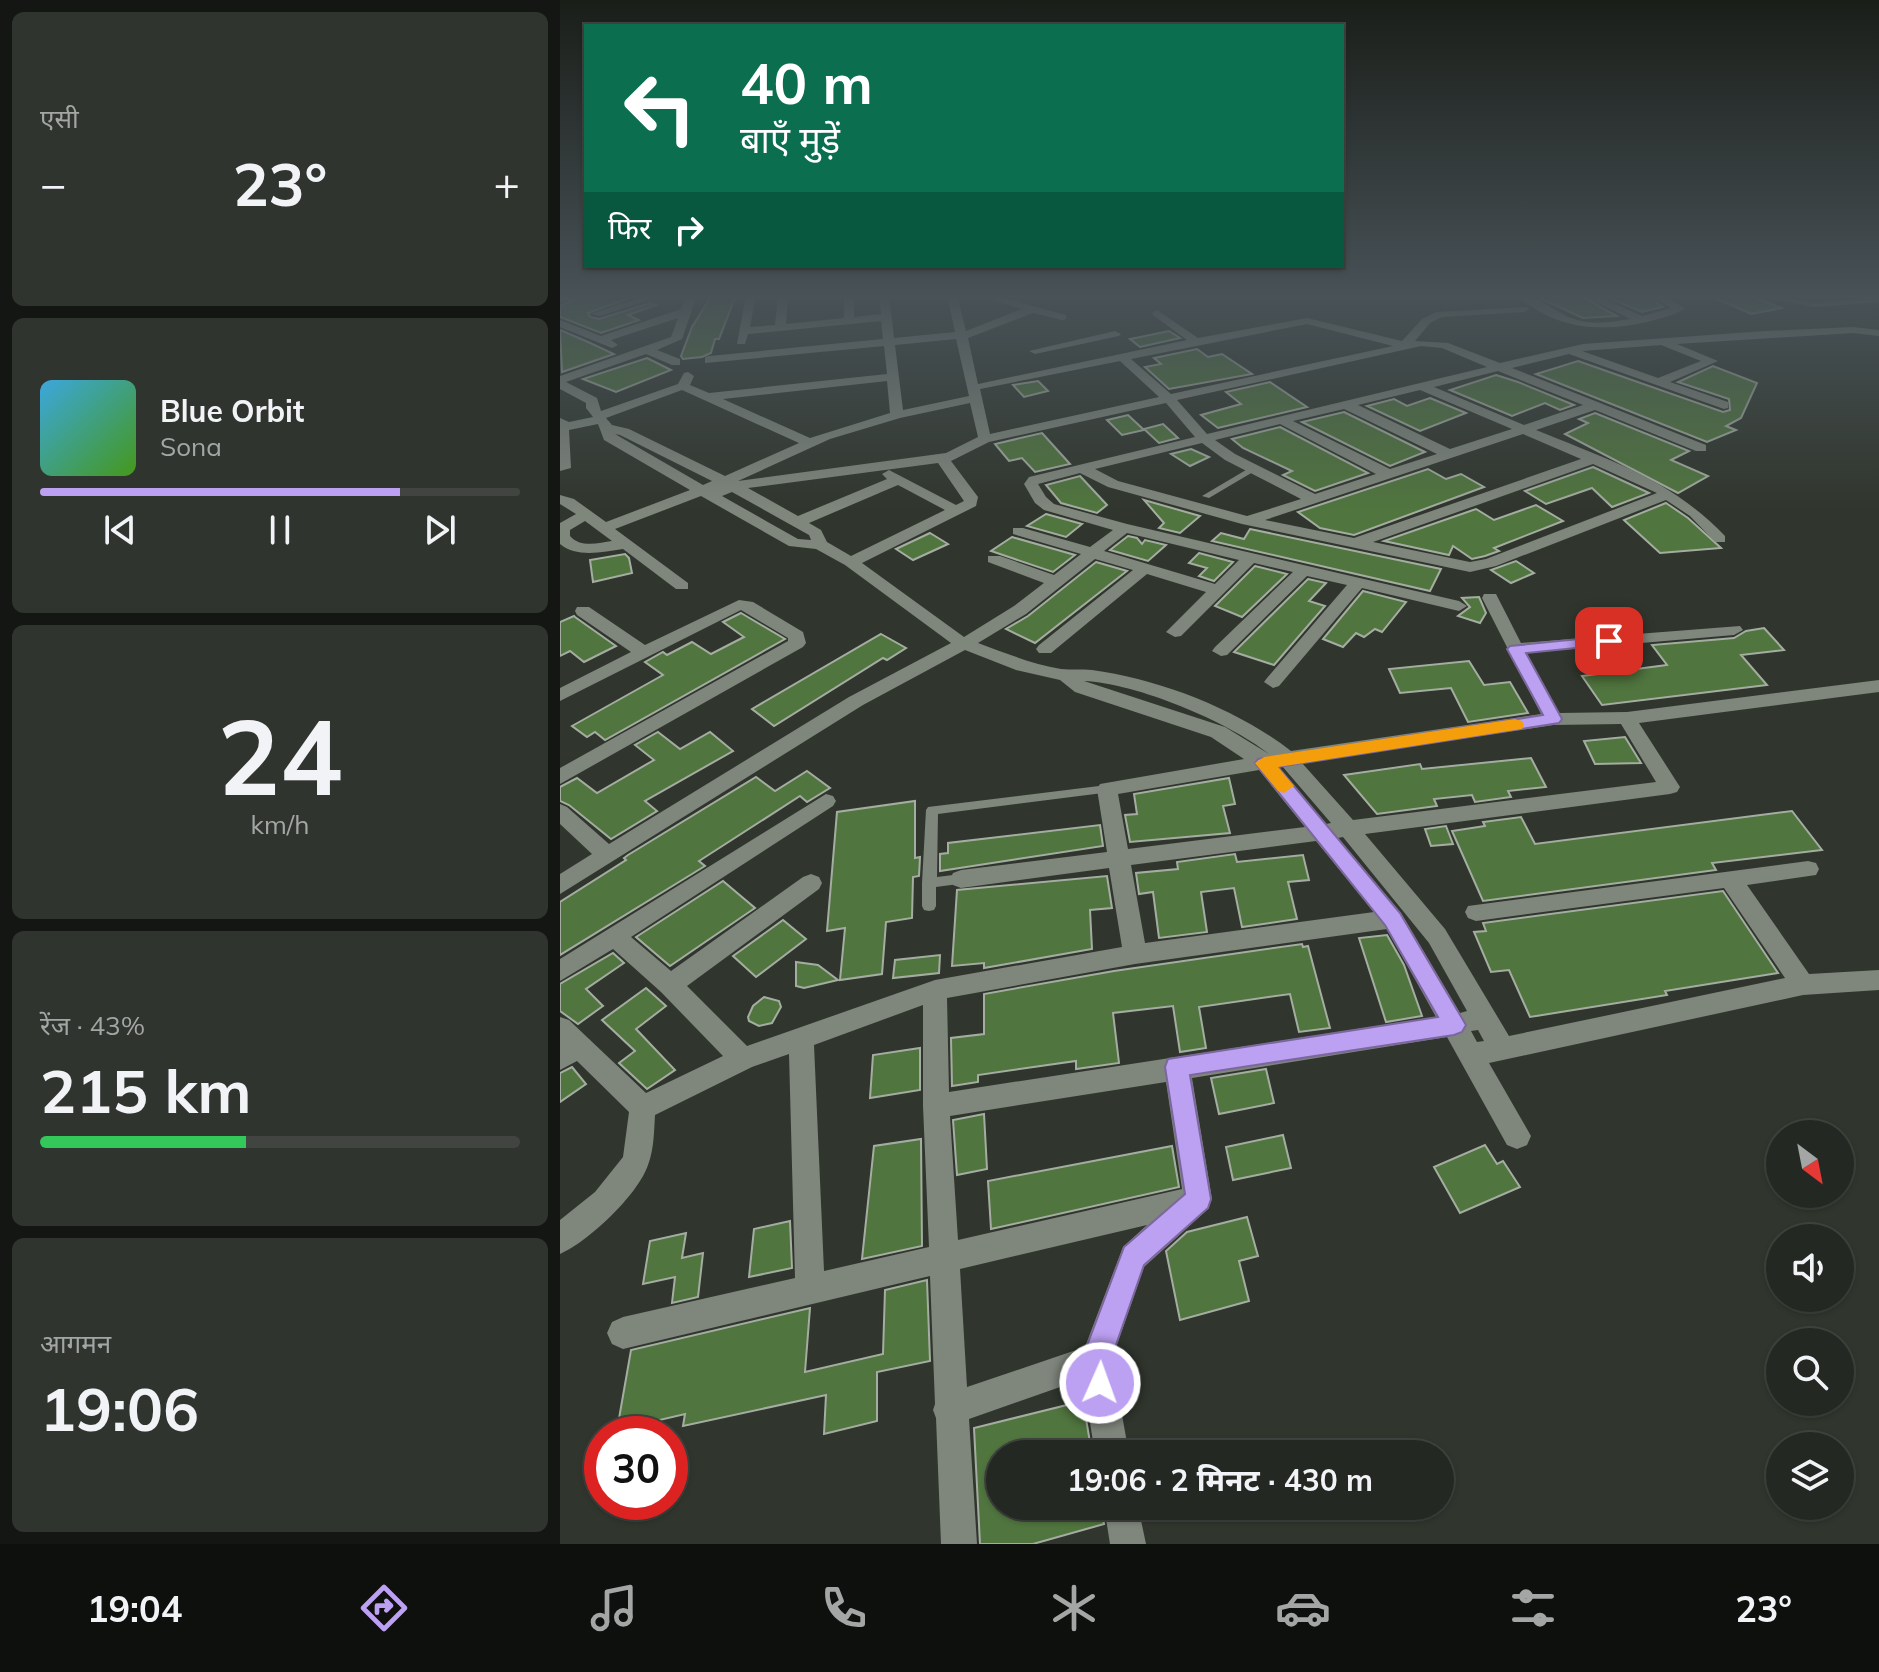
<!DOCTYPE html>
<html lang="hi">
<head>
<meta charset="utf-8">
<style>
	:root { --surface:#242822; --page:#30342f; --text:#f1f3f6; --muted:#a3a6a5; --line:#414440; --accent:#bca0f2 }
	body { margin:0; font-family:Mulish,"Noto Sans Devanagari",sans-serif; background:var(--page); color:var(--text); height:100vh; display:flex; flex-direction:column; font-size:30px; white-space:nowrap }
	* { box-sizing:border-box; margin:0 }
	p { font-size:26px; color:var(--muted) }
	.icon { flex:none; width:44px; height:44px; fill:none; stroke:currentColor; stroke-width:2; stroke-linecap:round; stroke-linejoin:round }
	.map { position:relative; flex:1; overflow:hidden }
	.side { display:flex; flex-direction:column; gap:12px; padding:12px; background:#141613; width:560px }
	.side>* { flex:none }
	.hud { position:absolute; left:24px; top:24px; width:760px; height:244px; border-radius:0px; box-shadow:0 2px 6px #0004,0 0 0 2px var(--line); background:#0b6e4f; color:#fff; overflow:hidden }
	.needle { width:52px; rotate:148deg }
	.tools { position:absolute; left:1206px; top:1120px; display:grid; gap:16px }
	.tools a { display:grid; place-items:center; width:88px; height:88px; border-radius:50%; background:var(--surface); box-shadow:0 2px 6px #0004,0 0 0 2px var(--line); font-size:40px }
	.speed { position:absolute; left:24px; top:1416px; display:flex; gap:16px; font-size:40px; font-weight:700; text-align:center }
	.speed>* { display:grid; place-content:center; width:104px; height:104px; border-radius:50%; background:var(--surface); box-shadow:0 2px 6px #0004,0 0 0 2px var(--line); line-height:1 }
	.speed .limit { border:12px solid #d22; background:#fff; color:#111 }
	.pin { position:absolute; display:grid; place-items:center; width:68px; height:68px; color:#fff; margin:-34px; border-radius:16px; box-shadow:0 4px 12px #0006 }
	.me { position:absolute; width:88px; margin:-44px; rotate:2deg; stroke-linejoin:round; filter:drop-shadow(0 0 6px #0008) }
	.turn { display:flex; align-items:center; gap:28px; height:168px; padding:0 24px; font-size:36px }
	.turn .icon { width:104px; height:104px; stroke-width:2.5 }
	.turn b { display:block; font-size:56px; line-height:68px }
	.then { display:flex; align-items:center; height:76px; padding:0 24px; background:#0003; gap:16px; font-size:30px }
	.big { font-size:60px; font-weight:700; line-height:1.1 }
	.side .card { flex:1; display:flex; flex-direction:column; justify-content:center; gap:12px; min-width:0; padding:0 28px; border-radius:12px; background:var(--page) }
	.side .dial { align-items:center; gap:0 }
	.dial b { font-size:104px; line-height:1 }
	.song { display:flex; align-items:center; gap:24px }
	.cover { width:96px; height:96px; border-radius:12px; background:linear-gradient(135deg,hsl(200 70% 55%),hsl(100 70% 35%)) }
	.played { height:8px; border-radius:4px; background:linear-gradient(90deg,var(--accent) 75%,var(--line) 75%) }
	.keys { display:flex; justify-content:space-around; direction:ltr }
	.heat { display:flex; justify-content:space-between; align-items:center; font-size:44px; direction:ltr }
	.charge { height:12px; border-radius:6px; background:linear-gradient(90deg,#34c759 43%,var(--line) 0) }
	.trip { position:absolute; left:426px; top:1440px; width:468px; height:80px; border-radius:40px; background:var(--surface); box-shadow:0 2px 6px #0004,0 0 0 2px var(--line); font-weight:700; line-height:80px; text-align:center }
	.tabs { display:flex; height:128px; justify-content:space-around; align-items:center; background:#0e100e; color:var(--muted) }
	.tabs .icon { width:56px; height:56px }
	.tabs .current { color:var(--accent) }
	.tabs b { font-size:36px; color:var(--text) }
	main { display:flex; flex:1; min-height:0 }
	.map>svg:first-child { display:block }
</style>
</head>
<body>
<main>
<section class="side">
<div class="card"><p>एसी</p>
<div class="heat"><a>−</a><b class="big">23°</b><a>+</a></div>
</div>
<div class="card">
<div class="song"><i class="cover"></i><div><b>Blue Orbit</b><p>Sona</p></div></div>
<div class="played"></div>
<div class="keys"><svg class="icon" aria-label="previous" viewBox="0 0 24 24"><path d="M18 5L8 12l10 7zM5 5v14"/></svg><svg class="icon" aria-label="pause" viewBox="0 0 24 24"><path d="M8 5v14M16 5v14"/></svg><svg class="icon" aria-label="next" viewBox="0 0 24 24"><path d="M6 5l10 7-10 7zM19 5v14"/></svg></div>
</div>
<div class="card dial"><b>24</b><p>km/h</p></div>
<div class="card"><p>रेंज · 43%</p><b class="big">215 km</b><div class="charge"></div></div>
<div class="card"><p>आगमन</p><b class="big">19:06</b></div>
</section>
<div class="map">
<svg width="1319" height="1544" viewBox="0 0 1319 1544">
	<rect width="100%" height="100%" fill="#30362d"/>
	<g fill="#50753e" stroke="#a5ada2" stroke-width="2">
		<path d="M24,295L72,297L28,313L30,317L39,319L90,303L96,305L68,315L79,320L41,333L0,317V306Z"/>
		<path d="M152,295H176L159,339H155L151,353L142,357L123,359L121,356L132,327Z"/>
		<path d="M973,295H1019L1057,316L1023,318Z"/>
		<path d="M1042,295H1086L1103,307L1082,312Z"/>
		<path d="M1149,295H1186L1222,308L1191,314Z"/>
		<path d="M0,330L28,342L54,354L2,372Z"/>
		<path d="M609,331L620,338L580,347L570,339Z"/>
		<path d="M637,349L648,357L662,354L692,374L609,389L585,367L601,364L594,358Z"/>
		<path d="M87,358L111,370L56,392L23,379Z"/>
		<path d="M1018,361L1163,412L1170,410L1169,399L1118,382L1153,366L1197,383L1181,418L1166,426L1176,430L1147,442L976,374Z"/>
		<path d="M936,375L958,382L1014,405L1000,410L985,403L952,416L890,390Z"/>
		<path d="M478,381L488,391L464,397L453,385Z"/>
		<path d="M710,382L747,407L658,428L641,415L681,404L666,392Z"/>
		<path d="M870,398L906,413L860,431L807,406L834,399L847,406Z"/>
		<path d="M784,412L865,452L830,466L742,422Z"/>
		<path d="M1035,413L1129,451L1111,460L1148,476L1118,493L1005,434L1028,423L1019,419Z"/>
		<path d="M568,415L584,430L562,435L547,420Z"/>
		<path d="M603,424L618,438L599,443L584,429Z"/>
		<path d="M720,427L808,473L755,491L723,475L732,471L683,448L672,439Z"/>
		<path d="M482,433L510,464L475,472L462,458L449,461L435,444Z"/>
		<path d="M631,449L649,457L630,466L611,454Z"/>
		<path d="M1033,467L1089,493L1052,507L1032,488L986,504L965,491Z"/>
		<path d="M868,469L886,479L901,474L924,487L794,535L760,528L738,512Z"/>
		<path d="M520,476L547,505L537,513L501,503L486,485Z"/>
		<path d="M584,500L640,516L620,533L599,528L604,523Z"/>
		<path d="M1106,503L1128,518L1161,548L1100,553L1064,520Z"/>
		<path d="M976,505L1003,521L934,548L939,551L925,556L912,559L893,546L889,555L824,541L916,509L934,520Z"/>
		<path d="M486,514L522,524L506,537L467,526Z"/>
		<path d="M690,529L881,569L870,591L652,541L661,533L684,539Z"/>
		<path d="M370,533L388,544L353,560L336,549Z"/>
		<path d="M568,536L577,538L582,544L585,540L606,545L588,561L550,550Z"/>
		<path d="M452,537L515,555L493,572L431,551Z"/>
		<path d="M639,553L673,562L654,581L639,576L647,568L629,563Z"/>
		<path d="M65,554L69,558L72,573L33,582L30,560Z"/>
		<path d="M956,561L974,573L951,583L931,570Z"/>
		<path d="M536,562L567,571L475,643L446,629L468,616Z"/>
		<path d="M695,566L727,574L682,617L655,606Z"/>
		<path d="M748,579L766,583L749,601L765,606L714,665L674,652Z"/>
		<path d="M803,591L846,602L822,632L815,629L804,637L796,633L783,647L763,639Z"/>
		<path d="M919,597L926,613L920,623L898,616L910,607L902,598Z"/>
		<path d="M181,613L225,639L45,740L35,732L27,737L12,726L103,675L85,662L103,652L107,655L132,642L151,654L184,637L163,622Z"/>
		<path d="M14,616L15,617L56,646L24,662L10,651L0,656V622Z"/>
		<path d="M1204,628L1224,650L1181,655L1207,685L1042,705L1022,676L1107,665L1092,645L1174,638L1186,631Z"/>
		<path d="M321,634L346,648L327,660L323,658L214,726L192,709Z"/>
		<path d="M909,661L924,685L950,682L968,713L908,722L891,688L840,693L829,669Z"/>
		<path d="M98,732L120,749L150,732L173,751L85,801L97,811L51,839L9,805L0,801V787L17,778L37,793L94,760L75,745Z"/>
		<path d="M1065,737L1081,763L1035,764L1024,741Z"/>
		<path d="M971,758L986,787L948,791L951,797L915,802L912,795L874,799L877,806L817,814L784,775L860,764L862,769Z"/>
		<path d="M247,771L270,788L247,802L240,796L139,861L145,866L0,955V902L66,860L64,858L68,855L196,777L215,791Z"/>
		<path d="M669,778L675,804L663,806L670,833L570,842L565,815L577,814L574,794Z"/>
		<path d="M355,801V858L360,857L359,876L353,877L352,918L326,922L322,974L280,980L285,928L267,931L277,812Z"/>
		<path d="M1232,811L1262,850L1152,863L1156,870L923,901L892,831L925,826L923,822L961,817L975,844Z"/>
		<path d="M540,825L543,846L380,871V854L388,853V843Z"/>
		<path d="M886,826L893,844L871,846L865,829Z"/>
		<path d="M675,854L677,862L743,855L749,880L728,882L737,919L682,927L674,888L641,892L647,932L599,938L593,892L579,894L576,873L618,869L617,862Z"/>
		<path d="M547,876L552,908L530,910L532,949L424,968V963L392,966L397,890Z"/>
		<path d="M163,881L195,908L110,966L76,937Z"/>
		<path d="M1163,891L1218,973L1105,991L1107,995L970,1017L949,970L931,972L914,932L926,931L923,923Z"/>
		<path d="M223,920L246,939L196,977L173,956Z"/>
		<path d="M827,935L844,965L862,1016L826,1022L799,938Z"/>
		<path d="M742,944L743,947L748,946L770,1028L739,1032L730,994L639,1007L646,1048L620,1052L613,1006L553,1013L559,1063L516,1069V1061L418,1075V1082L392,1086L391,1038L424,1034V994L554,971Z"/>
		<path d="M53,953L64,963L26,989L43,1006L18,1024L0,1011V984Z"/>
		<path d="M380,955L379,973L333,978L335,960Z"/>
		<path d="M236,962L258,965L278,980L244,988L236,986Z"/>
		<path d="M86,988L106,1006L76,1029L115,1070L87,1089L59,1063L75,1051L42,1020Z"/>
		<path d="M204,997L219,1001L221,1007L212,1023L199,1026L189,1021L188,1017L193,1006Z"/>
		<path d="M360,1048V1090L310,1098L313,1055Z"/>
		<path d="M12,1067L26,1084L0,1102V1073Z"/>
		<path d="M706,1069L714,1103L659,1114L651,1078Z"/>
		<path d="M424,1114L427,1169L397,1175L393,1120Z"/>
		<path d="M723,1135L731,1168L673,1180L666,1147Z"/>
		<path d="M361,1139L362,1246L302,1259L314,1146Z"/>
		<path d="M925,1145L937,1164L943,1161L960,1187L900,1213L874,1167Z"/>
		<path d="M612,1146L619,1187L431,1229L428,1181Z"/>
		<path d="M687,1217L698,1256L679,1261L689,1301L620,1320L606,1251L627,1232Z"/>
		<path d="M230,1221L232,1268L189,1277L194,1229Z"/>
		<path d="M126,1233L122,1258L143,1253L138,1297L112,1303L115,1277L83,1284L90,1241Z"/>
		<path d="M367,1280L370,1361L317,1372V1421L264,1434L266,1395L123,1426L125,1414L57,1430L71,1350L250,1308L245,1372L323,1354L325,1290Z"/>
		<path d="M523,1401L532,1454H440V1506H541L544,1524L473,1544H420L414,1428Z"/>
	</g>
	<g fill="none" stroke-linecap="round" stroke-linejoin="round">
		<g fill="#7f867c" fill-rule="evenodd">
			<path d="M1189,295H1203L1255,303L1319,298V302L1255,307Z"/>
			<path d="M691,467L698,469L649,498L642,496Z"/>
			<path d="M547,785L551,786L553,789L551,792L378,814L377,877L401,874L406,875L408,879L406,883L376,887V906L374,910L369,911L364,910L362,906V883L366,810L368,807Z"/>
		</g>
		<g fill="#7f867c" fill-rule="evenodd">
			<path d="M5,295H21L0,303V297Z"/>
			<path d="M88,295H104L40,316L31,314Z"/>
			<path d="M127,295H137L122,339L97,350L120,359V365H112L86,354L6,382L37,398L41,411L118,384L124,373L128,372L134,376L130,385L149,393L327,374L324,346L145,363V357L149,356L323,339L321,321L188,334L185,344H177L186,295H196L190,327L215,325L218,295H228L226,324L284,318V295H294V317L321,314L319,295H329L334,338L395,332L387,295H397L406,331L462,309L416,295H433L506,315V319L502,320L473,313L408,338L418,384L627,340L593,315L592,313L597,310L638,338L747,318L842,341L862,319L876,312L968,307L969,309L964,312L882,317L870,323L855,341L888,343L940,363L1023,344L1205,331L1293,327L1319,330V336L1293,333L1117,344L1158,361L1110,382L1168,402V408L1164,409L1009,354L952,368L1146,445V451H1136L1035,410L976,430C1049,460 1109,478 1165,536V542H1155L1130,516L1106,500L936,566L910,572L682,524L548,487L520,473L478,484L486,497L494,504L567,524L899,601L907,606L899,611L802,588L719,686L713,688L704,682L707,678L787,585L747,576L667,655L661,656L652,651L655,647L733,572L694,563L621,636L615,637L606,632L646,592L587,574L491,653H479L476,649L479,645L573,570L535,559L466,614L418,643C445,653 472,664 501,669C511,670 522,669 532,670C599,679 677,709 731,751L981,714L922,598L924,594H936L961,643L1180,626L1183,630L1174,635L966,653L999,713L1067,712L1319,680V692L1079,723L1120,787L1117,792L1110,794L805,834L885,929L949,1036L1225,978L1164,888L916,921L908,918L905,912L908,906L1248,861L1256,863L1259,869L1256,875L1187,885L1249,974L1319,970V990L1243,995L929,1063L971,1136L967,1145L957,1149L947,1145L887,1037L632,1078L652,1199L648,1209L584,1267L552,1359L569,1454H535L523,1379L409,1419L417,1544H381L376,1418L373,1410L375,1404L370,1276L63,1349L52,1344L47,1333L52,1322L63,1317L235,1278L229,1054L192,1067L95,1115C94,1131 94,1150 88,1165C78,1195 28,1242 0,1254V1220L35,1192L63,1157L69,1112L17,1061L0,1070V1017L9,1020L86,1093L163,1056L101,992L53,949L0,981V959L266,794L273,796L276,801L273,806L71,937L111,971L243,877L251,874L259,877L262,883L259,889L127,986L187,1046L375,980L562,947L549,868L401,888L393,885L390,879L393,873L401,870L547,852L537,789L540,784L684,759L651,737L515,692L500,680L456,670L405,650L303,705L0,894V874L32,854L0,824V804L7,807L49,844L289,697L391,643L285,565L256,549L229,546L141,496L55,529L128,583V589H116L63,549C43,552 16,558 0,544V523L16,514L0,504V495L14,499L46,522L130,490L44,440L38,424L9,430L11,468L0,471V418L9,422L33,417L26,408V403L0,389V376L111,337L118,318L51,340L58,345L52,348L0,327V320L41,336L121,309ZM747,324L833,346L611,394L571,359ZM396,339L409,396L343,410L335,345ZM1101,345L1141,361L1098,378L1022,351ZM861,346L882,348L927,367L647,434L617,400ZM560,361L599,397L430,434L420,389ZM938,371L1023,405L964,425L874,387ZM327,381L330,413L250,438L163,399ZM122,390L239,443L165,476L69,429L52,425L46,418ZM860,390L952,429L890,449L798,405ZM410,403L418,437L386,453L178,481L270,439L340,418ZM606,403L635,437L469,477L464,484L475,503L484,510L553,530L530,547L463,528H453V534L521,554L494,575L440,556H428V562L484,583L454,606L404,637L302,563L416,506L418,497L391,461L429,442ZM784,409L877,454L830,469L733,421ZM720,424L816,474L755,494L675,454L655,440ZM55,434L60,435L152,481L143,485ZM963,434L1021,459L794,538L705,520ZM642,443L665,460L741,499L687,516L558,481L535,469ZM378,463L404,501L396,505L329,470L322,474L327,479L238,516L188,488ZM1033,464L1097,493L926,559L910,562L813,542ZM338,485L385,510L291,556L267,542L261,530L249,523ZM172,492L249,535L251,540L238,539L162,496ZM25,521L52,541C39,543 20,548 10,536V530ZM567,533L679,560L655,584L544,551ZM524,681C576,683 669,722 709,754L665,727ZM1061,724L1096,782L793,820L742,763L993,725ZM718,766H722L771,823L766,824ZM699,770L745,827L568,849L558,794ZM783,837L869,943L907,1011L900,1013L841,913L778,838ZM756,841L814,912L585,943L571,865ZM827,929L876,1017L389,1092L387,998L575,964ZM363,1005V1106L369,1247L264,1271L254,1045ZM918,1030L924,1041L917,1042L911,1031ZM606,1082L622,1189L398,1240L390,1116ZM587,1225L563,1247L525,1347L407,1387L400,1269Z"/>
			<path d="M957,295C980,295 995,314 1017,320C1034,325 1053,322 1070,319L1022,295H1035L1082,316L1111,308L1089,295H1102L1125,308C1116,315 1102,318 1091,321C1042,333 996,330 957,295Z"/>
			<path d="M555,331L561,334L559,336L475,354L469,351Z"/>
			<path d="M179,600L193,602L243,632L246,643L243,647L0,784V768L228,641V638L181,610L0,701V688L71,652L17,615L15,611L17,607H29L85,645Z"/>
			<path d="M544,1506H578L586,1544H550Z"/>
		</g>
		<path fill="#7f867c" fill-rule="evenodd" d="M1290,295L1319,297V303L1291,297Z"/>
	</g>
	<linearGradient id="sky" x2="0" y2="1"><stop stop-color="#1a1e19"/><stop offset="0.58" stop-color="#485257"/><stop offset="1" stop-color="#485257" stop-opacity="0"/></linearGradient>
	<rect width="1319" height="511" fill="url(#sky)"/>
	<path fill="#bca0f2" stroke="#7a689d" stroke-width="2" d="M1049,636L1055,637V644L966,653L1002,719L999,723L718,767L840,913L906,1025L902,1032L894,1035L630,1075L651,1199L648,1208L584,1265L551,1359L555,1383L551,1393L540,1397L530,1393L522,1359L564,1247L625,1194L605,1067L608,1059L878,1017L825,925L698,767L695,763L698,759L983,715L947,649L950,646Z"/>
	<path fill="#f59e0b" d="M955,719L962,721L964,725L962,729L718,767L734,786L724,793L718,791L695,763L704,757Z"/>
</svg>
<div class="tools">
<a><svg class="needle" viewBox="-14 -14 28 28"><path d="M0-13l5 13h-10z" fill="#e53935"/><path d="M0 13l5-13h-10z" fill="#a3a6a5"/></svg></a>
<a><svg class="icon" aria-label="sound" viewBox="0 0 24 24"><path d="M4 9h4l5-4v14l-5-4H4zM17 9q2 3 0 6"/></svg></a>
<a><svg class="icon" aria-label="search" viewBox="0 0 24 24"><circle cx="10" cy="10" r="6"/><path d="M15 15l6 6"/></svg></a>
<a><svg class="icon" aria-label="layers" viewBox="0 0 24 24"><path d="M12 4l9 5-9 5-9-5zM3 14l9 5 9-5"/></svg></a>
</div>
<div class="speed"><div class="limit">30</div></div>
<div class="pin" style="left:1049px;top:641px;background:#d93025"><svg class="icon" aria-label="arrive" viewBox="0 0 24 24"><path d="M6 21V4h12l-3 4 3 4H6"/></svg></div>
<svg class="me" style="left:540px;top:1383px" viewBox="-20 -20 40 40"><circle r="17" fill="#bca0f2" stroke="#fff" stroke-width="3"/><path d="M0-11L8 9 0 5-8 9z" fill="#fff"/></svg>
<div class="trip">19:06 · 2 मिनट · 430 m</div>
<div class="hud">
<div class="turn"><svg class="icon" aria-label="left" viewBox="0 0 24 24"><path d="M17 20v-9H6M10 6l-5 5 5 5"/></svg><div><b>40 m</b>बाएँ मुड़ें</div></div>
<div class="then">फिर<svg class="icon" aria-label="right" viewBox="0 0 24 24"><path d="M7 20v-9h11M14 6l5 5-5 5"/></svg></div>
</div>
</div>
</main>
<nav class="tabs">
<b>19:04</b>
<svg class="icon current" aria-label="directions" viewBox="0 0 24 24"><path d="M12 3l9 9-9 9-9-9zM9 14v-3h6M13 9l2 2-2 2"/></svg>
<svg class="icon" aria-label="music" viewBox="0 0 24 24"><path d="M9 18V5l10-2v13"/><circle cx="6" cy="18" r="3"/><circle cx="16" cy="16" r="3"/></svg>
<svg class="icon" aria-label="phone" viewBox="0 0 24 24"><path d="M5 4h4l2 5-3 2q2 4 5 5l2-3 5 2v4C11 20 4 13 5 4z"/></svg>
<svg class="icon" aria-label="climate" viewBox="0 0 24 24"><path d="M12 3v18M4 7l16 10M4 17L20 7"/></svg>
<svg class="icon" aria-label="car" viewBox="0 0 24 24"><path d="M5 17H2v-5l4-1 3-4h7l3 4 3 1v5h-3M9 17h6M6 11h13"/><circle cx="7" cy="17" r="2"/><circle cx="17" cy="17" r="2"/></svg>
<svg class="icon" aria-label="filters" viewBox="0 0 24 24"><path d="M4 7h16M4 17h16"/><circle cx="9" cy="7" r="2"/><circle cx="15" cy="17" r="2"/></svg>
<b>23°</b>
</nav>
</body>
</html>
